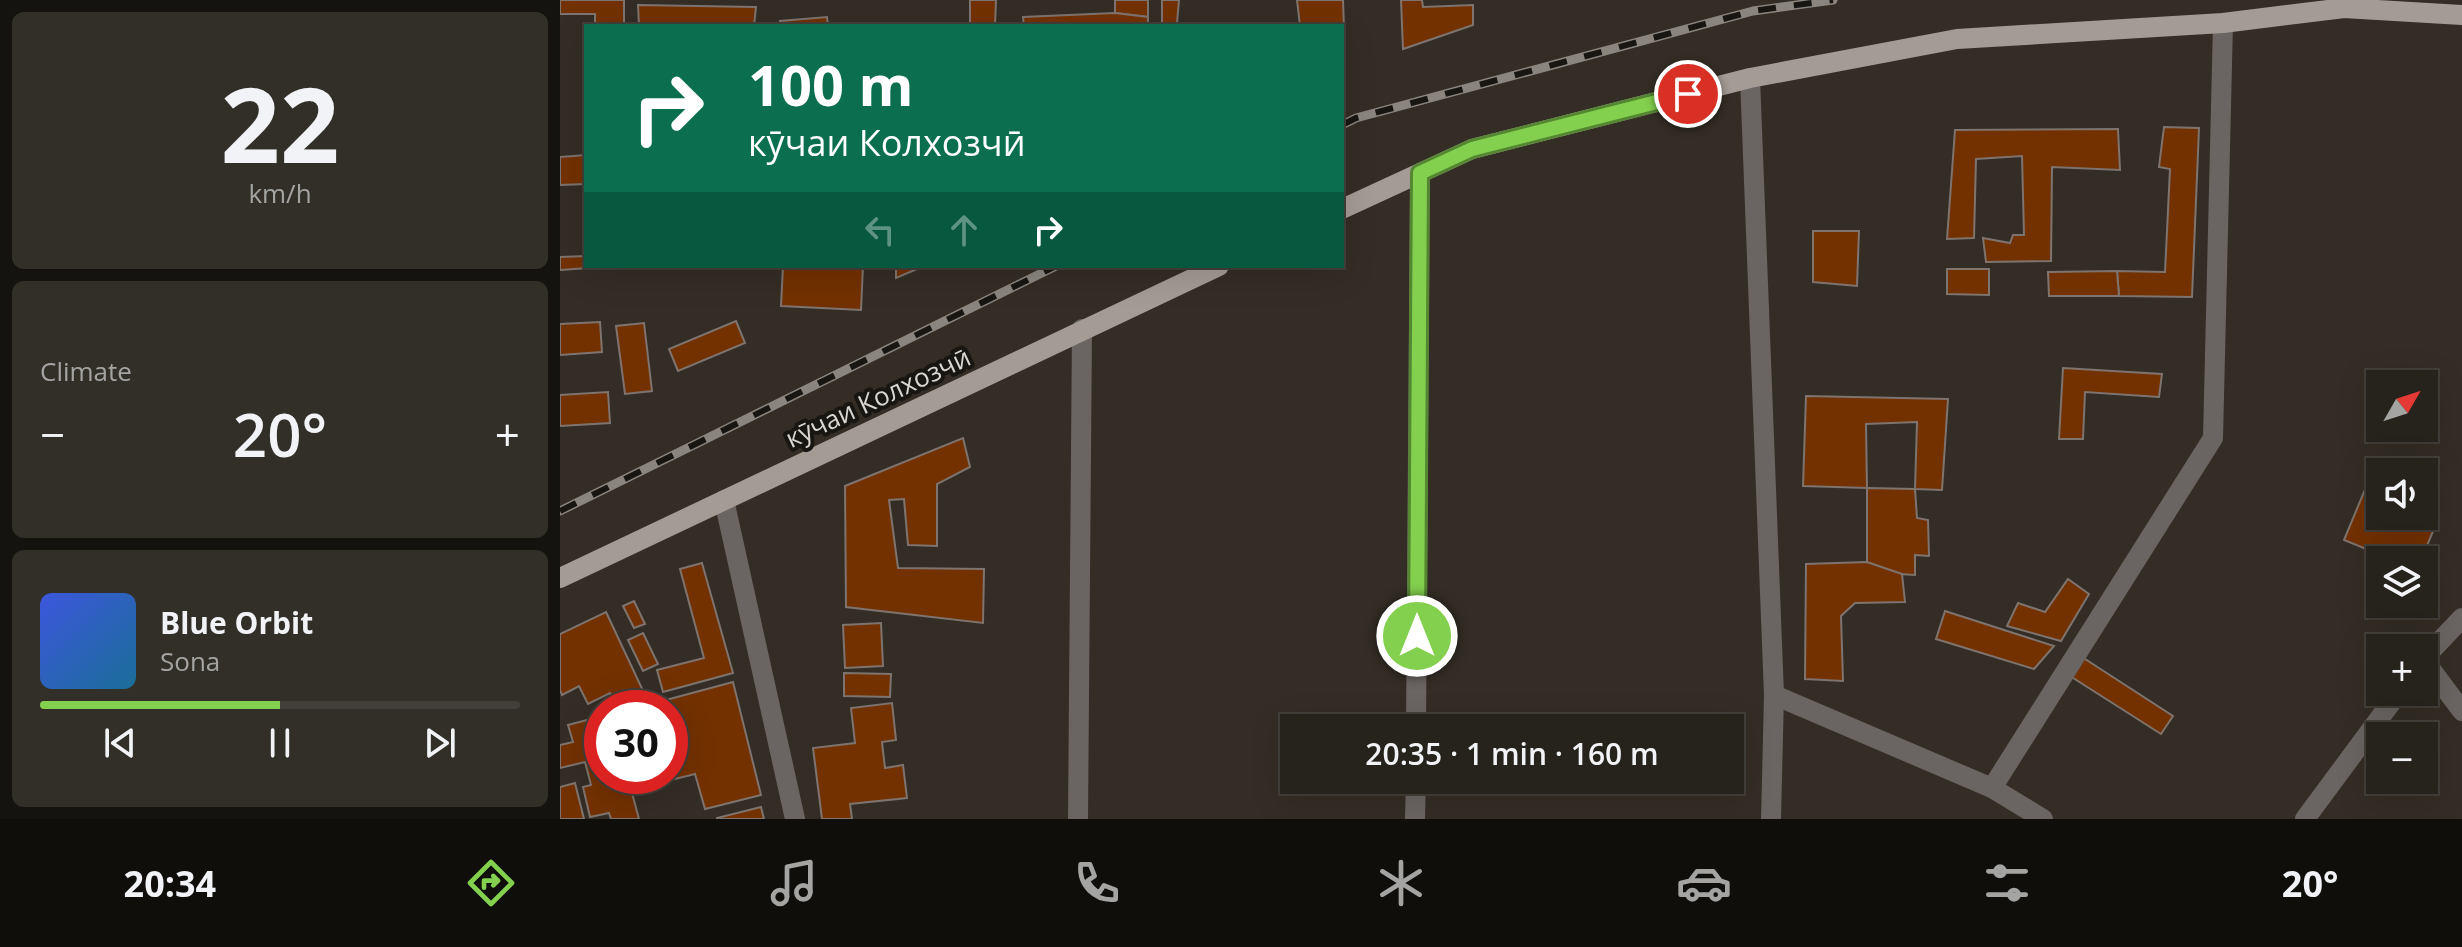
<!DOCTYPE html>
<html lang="en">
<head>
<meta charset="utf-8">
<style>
	:root { --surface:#26221c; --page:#322f29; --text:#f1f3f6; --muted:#a4a4a3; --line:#423f3b; --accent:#83d04e }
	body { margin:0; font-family:"Open Sans",sans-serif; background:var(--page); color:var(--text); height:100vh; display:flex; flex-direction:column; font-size:30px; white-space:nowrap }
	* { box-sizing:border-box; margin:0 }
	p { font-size:26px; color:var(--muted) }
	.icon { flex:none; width:44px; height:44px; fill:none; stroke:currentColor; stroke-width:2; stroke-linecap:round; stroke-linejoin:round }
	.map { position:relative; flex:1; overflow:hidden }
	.panel { display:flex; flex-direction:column; gap:12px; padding:12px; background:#15130f; width:560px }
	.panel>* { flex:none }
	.top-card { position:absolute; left:24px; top:24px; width:760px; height:244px; border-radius:0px; box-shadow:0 8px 32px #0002,0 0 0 2px var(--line); background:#0b6e4f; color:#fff; overflow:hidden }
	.needle { width:52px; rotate:51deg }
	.fabs { position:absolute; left:1806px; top:370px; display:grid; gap:16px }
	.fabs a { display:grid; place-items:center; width:72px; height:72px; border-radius:0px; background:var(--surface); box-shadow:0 8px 32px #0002,0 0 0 2px var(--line); font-size:40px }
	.speed { position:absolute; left:24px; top:690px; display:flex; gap:16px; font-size:40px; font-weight:700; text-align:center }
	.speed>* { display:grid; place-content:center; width:104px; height:104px; border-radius:50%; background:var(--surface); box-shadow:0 8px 32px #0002,0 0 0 2px var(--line); line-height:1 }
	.speed .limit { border:12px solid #d22; background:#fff; color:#111 }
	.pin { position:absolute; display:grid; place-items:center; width:68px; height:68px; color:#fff; margin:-34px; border:4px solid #fff; border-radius:50%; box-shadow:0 2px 8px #0007 }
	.me { position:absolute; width:88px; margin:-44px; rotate:0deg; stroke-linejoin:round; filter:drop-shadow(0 0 6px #0008) }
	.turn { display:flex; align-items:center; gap:28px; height:168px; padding:0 32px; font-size:36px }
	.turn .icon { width:104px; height:104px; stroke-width:2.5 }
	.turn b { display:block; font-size:56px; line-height:68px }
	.lanes { display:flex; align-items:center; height:76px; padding:0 32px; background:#0003; justify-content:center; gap:40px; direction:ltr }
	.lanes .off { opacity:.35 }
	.big { font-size:60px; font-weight:600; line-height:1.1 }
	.panel .tile { flex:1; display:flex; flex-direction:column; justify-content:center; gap:12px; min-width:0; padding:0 28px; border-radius:12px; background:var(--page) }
	.panel .dial { align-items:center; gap:0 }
	.dial b { font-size:104px; line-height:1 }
	.song { display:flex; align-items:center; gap:24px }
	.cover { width:96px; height:96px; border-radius:12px; background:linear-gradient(135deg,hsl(230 70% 55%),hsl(200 70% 35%)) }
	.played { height:8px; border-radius:4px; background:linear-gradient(90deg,var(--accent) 50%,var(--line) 50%) }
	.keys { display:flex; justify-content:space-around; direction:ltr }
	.heat { display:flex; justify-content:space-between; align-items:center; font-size:44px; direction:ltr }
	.trip { position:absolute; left:720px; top:714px; width:464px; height:80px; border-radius:0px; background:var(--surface); box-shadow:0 8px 32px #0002,0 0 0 2px var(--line); font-weight:600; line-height:80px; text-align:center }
	.tab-bar { display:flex; height:128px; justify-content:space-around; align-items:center; background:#0f0e0b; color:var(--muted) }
	.tab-bar .icon { width:56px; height:56px }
	.tab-bar .on { color:var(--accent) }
	.tab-bar b { font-size:36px; color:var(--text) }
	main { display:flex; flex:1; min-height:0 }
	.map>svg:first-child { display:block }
</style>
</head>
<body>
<main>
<section class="panel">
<div class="tile dial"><b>22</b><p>km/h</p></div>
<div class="tile"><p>Climate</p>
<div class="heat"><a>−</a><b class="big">20°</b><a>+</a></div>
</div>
<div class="tile">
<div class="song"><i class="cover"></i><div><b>Blue Orbit</b><p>Sona</p></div></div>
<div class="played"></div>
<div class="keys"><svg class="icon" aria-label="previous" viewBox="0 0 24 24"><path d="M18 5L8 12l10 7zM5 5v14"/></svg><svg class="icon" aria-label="pause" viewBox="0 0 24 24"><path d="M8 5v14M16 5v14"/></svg><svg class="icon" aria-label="next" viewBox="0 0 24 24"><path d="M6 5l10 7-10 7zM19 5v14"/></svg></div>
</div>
</section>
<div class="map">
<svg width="1902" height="819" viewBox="0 0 1902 819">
	<rect width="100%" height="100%" fill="#332d25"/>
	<g fill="#733100" stroke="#7e736e" stroke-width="2">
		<path d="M0,0H64V26H35V14H0Z"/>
		<path d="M410,0H436L435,26H410Z"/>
		<path d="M555,0H588V17L555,13Z"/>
		<path d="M602,0H619L617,23L602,25Z"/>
		<path d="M737,0H783L784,28L740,26Z"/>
		<path d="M841,0H862L863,7L913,5V25L843,49Z"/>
		<path d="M78,5L196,7L194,26H79Z"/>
		<path d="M555,13L588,17V26H464L463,17Z"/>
		<path d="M267,17L268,26H220V21Z"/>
		<path d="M1604,127L1639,128L1632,297L1559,296L1557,271L1605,272L1610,169L1599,167Z"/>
		<path d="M1558,129L1560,170L1492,167L1491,261L1426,262L1423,238L1450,243L1453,235H1464L1462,156L1416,159L1414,238L1387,239L1395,130Z"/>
		<path d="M26,155V184L0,185V157Z"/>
		<path d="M1253,231H1299L1297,286L1253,282Z"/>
		<path d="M26,256V266H57L0,270V257Z"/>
		<path d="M223,266H303L301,310L221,306Z"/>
		<path d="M336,266H364L336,278Z"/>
		<path d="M1387,269H1429V295L1387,294Z"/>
		<path d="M1557,271L1559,296H1489L1488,272Z"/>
		<path d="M176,321L185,343L118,371L109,349Z"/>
		<path d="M40,322L42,352L0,355V324Z"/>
		<path d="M84,323L92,391L65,394L56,326Z"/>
		<path d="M1503,368L1602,374L1599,397L1525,392L1523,439H1499Z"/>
		<path d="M48,392L50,423L0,426V395Z"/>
		<path d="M1246,396L1388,399L1382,490L1355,489L1357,422L1306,424L1307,488L1243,486Z"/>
		<path d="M403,438L410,467L377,484V546L348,545L344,499L329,500L338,568L424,569L423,623L286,607L285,486Z"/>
		<path d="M1806,487L1820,492V516H1864V511L1879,517L1861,560H1833L1784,540Z"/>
		<path d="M1307,488L1355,489L1357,518L1368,520L1369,556L1355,555V575L1307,572Z"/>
		<path d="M1307,562L1342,574L1345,602L1295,603L1281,616L1283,681L1245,679L1246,564Z"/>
		<path d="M142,563L173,673L103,692L97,670L144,658L120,569Z"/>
		<path d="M1508,579L1529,594L1501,641L1447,626L1458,603L1485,612Z"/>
		<path d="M74,601L85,624L74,628L63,606Z"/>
		<path d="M1385,611L1494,646L1474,669L1376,639Z"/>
		<path d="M46,612L85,695L58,708L50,693L28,704L19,686L2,695L0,690V634Z"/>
		<path d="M321,623L323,666L285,668L283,625Z"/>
		<path d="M83,633L98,664L83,671L68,640Z"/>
		<path d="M1522,657L1613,716L1601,734L1510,676Z"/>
		<path d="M284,673L331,674L330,697L284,696Z"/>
		<path d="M173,682L201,795L145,809L135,774L103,782L102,776H110V758L120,756L106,700Z"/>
		<path d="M332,703L336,740L322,742L325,768L343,765L347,798L290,804L292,819H262L253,748L295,743L291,708Z"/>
		<path d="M42,716V776L52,779L93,776L96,787L72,793L79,819H51L49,813L30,817L23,787L31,785L25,762L0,768V745L13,742L8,725Z"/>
		<path d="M15,783L24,819H0V787Z"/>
		<path d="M201,807L204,819H157V818Z"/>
	</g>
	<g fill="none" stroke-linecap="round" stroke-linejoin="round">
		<g stroke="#6a6562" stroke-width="20">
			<path d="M1190,78L1214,695L1432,788"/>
			<path d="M164,500L235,819"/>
			<path d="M1864,658L1902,618"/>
			<path d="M1864,660L1902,711"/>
			<path d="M856,728L860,173"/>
			<path d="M518,819L522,329"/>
			<path d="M855,819L856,780"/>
			<path d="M1211,819L1214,695"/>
			<path d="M1483,819L1432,788L1653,438L1663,23"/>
			<path d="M1745,819L1839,692"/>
		</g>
		<g stroke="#a49b95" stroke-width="20">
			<path d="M782,209L912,149L1190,78L1397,39L1663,23L1784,8L1902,15"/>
			<path d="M0,578L659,266"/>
		</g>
		<g stroke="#8a857f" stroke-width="9">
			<g id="rail">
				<path d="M782,125L796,118L1193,11L1273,0"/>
				<path d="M0,511L496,266"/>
			</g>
		</g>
		<use href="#rail" stroke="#181612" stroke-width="6" stroke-dasharray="18" stroke-linecap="butt"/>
	</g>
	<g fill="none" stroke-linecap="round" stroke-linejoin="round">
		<g stroke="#558733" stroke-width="20">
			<path id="route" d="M857,636L860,173L912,149L1128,94"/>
		</g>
		<use href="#route" stroke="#83d04e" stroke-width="14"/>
	</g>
	<g text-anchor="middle" stroke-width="8" stroke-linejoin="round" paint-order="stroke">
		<g font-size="26" fill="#dad6d1" stroke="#181612">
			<text transform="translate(318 398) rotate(-25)" y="9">кӯчаи Колхозчӣ</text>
		</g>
	</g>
</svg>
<div class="fabs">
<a><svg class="needle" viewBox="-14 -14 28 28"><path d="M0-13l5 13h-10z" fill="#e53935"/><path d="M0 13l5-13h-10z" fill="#a4a4a3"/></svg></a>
<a><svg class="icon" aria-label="sound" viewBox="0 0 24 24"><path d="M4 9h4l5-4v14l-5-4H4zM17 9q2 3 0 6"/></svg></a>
<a><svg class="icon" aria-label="layers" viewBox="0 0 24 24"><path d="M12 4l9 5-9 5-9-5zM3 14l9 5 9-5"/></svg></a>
<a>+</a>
<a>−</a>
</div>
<div class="speed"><div class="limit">30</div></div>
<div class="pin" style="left:1128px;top:94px;background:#d93025"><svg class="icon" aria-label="arrive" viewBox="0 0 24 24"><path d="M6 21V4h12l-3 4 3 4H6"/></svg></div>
<svg class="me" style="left:857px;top:636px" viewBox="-20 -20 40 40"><circle r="17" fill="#83d04e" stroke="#fff" stroke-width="3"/><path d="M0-11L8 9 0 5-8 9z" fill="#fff"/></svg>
<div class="trip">20:35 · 1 min · 160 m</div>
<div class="top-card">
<div class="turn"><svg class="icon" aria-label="right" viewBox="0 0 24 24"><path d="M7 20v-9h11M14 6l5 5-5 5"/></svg><div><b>100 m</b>кӯчаи Колхозчӣ</div></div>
<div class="lanes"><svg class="icon off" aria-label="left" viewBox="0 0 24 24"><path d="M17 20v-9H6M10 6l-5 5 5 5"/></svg><svg class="icon off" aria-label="ahead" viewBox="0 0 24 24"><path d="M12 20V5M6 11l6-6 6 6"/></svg><svg class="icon" aria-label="right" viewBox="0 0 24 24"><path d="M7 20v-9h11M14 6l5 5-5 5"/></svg></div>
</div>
</div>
</main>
<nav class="tab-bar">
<b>20:34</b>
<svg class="icon on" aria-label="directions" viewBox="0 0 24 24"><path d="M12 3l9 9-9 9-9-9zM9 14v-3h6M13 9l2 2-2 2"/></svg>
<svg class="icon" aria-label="music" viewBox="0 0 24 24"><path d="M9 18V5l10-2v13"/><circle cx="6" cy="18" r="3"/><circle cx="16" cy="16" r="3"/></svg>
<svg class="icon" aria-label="phone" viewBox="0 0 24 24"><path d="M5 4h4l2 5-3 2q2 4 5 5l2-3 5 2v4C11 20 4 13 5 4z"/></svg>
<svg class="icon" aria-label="climate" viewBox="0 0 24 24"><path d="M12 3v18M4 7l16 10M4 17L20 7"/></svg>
<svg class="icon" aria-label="car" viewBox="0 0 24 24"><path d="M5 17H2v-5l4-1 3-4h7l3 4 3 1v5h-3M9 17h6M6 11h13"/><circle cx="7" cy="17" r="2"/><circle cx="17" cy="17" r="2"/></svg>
<svg class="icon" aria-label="filters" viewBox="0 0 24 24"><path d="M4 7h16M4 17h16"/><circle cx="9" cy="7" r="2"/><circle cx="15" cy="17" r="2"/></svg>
<b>20°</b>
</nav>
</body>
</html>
